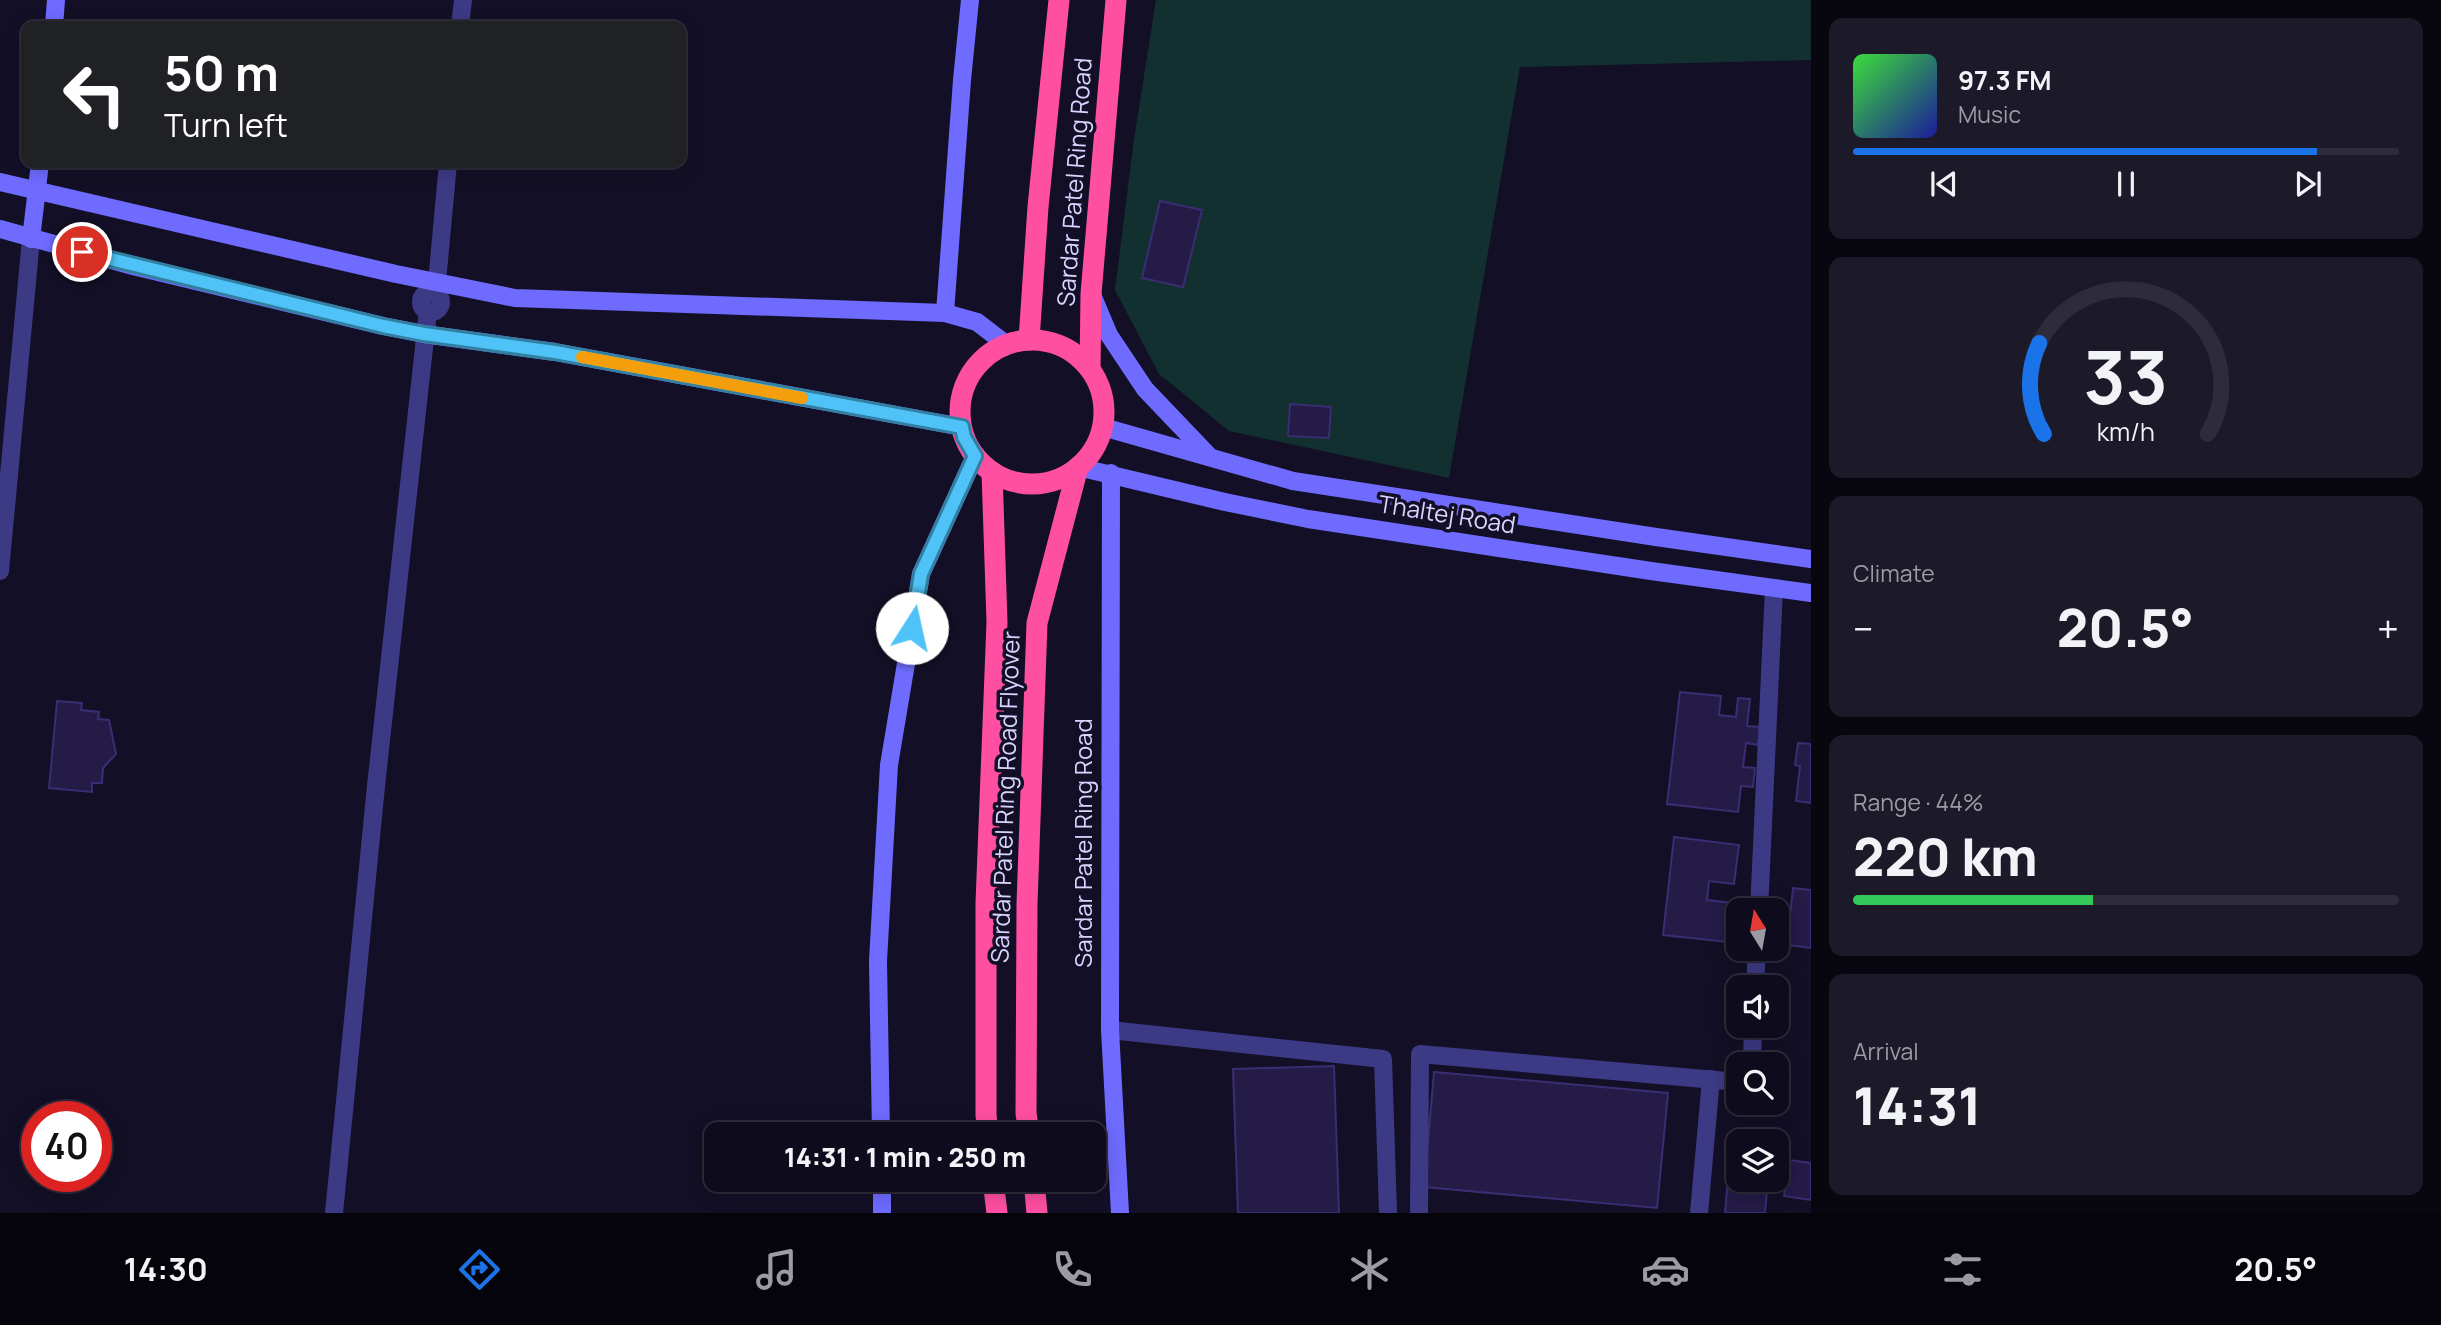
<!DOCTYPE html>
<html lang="en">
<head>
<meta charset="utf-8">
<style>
	:root { --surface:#0e0b1c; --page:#1c1929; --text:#f1f3f6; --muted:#9b9ba3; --line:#2e2b3b; --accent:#1a73e8 }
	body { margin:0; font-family:Manrope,sans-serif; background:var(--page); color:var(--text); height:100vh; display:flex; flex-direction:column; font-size:26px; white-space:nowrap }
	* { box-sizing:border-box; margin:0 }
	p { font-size:23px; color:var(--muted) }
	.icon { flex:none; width:38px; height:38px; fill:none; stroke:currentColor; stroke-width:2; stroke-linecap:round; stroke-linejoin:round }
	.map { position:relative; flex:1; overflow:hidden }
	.details { display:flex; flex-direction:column; gap:18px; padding:18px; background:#08060f; width:630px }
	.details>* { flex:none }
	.top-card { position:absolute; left:21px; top:21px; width:665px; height:147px; border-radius:14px; box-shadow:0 4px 18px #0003,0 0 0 2px var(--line); background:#202124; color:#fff; overflow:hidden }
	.needle { width:46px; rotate:349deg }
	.fabs { position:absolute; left:1726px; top:898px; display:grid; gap:14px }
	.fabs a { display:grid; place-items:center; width:63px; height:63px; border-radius:14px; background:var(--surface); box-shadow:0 4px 18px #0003,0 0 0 2px var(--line); font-size:35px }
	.speed { position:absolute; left:21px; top:1101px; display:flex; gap:14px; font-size:35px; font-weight:700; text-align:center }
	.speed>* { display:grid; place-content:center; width:91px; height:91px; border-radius:50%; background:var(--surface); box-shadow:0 4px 18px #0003,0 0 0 2px var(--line); line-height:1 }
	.speed .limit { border:10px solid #d22; background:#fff; color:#111 }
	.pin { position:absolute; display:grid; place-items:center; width:60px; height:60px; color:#fff; margin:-30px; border:4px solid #fff; border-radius:50%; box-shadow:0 2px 7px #0007 }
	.me { position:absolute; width:77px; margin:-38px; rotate:10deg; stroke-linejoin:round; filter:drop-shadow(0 0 5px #0008) }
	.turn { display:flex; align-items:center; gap:24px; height:147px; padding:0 28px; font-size:32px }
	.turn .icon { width:91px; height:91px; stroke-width:2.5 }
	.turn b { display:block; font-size:49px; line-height:60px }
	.big { font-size:52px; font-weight:800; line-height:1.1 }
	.details .card { flex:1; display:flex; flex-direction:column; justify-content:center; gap:10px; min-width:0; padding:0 24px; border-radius:14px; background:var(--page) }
	.details .dial { align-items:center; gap:0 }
	.dial svg { height:182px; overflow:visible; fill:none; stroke:var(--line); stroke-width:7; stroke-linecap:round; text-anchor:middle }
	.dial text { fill:var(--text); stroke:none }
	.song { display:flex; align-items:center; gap:21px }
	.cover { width:84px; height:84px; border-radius:10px; background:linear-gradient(135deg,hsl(120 70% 55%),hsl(240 70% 35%)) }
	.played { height:7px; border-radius:4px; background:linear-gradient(90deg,var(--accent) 85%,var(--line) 85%) }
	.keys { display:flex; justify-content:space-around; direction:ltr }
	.heat { display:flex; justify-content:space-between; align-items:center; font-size:38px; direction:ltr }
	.charge { height:10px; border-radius:5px; background:linear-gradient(90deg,#34c759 44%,var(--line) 0) }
	.trip { position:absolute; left:704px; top:1122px; width:402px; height:70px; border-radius:14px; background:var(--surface); box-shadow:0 4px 18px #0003,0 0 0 2px var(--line); font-weight:800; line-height:70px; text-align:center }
	.menu { display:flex; height:112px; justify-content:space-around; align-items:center; background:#06040b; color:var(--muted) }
	.menu .icon { width:49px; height:49px }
	.menu .current { color:var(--accent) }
	.menu b { font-size:32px; color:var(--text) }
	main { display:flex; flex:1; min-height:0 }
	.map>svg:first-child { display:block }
</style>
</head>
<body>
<main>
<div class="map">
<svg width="1811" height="1213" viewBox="0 0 1811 1213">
	<rect width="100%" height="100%" fill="#130f26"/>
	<path fill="#12302f" d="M1156,0H1811V60L1520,67L1449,478L1229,431L1159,374L1115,290L1134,139Z"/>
	<g fill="#241b47" stroke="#3b2d73" stroke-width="2">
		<path d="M1160,201L1202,210L1183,287L1142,278Z"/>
		<path d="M1290,404L1331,407L1329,438L1288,436Z"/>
		<path d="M1680,692L1721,696L1719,715L1736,717L1738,698L1750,699L1747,726L1760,727L1758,745L1746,743L1743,767L1755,768L1753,787L1741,786L1738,812L1667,804Z"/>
		<path d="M57,701L82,703L81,710L99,712L98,719L109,720L116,754L103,768L102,783H92V792L49,788Z"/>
		<path d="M1798,743L1811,744V803L1796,801L1800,766L1795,765Z"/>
		<path d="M1674,837L1739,845L1734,884L1709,881L1707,900L1732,903L1728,942L1663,935Z"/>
		<path d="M1793,888L1811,890V948L1787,945Z"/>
		<path d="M1334,1066L1339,1213H1238L1233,1069Z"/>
		<path d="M1434,1072L1668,1093L1657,1208L1424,1187Z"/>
		<path d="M1730,1154L1738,1155V1180H1768L1765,1213H1725Z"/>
		<path d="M1789,1160L1811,1163V1200L1784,1196Z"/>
	</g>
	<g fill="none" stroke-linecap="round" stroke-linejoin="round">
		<g stroke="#3d3a85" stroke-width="18">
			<path d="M460,26L463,0"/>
			<circle cx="431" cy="302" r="10"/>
			<path d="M433,293L437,282L448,163"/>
			<path d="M0,571L31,239"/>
			<path d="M1759,910L1774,588"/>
			<path d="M1755,987L1757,948"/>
			<path d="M1110,1030L1383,1059L1388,1213"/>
			<path d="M1752,1061L1753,1026"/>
			<path d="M334,1213L376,786L428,311"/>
			<path d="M1419,1213L1420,1054L1738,1082"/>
			<path d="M1699,1213L1711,1079"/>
		</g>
		<g stroke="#6f6bff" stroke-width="18">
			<path d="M54,26L56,0"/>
			<path d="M0,182L396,274L515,298L945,313L977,322L1007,345"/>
			<path d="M0,229L133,266L383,326L424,334L555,352L962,427"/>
			<path d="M31,239L40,163"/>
			<path d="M1093,297L1109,335L1145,389L1209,456"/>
			<path d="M945,313L962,80L970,0"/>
			<path d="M1103,427L1293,481L1656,537L1811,559"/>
			<path d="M1078,467L1225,502L1308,519L1651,571L1811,593"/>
			<path d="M1111,473L1110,1030L1120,1213"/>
			<path d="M881,1134L878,961L889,765L921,574L975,456"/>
			<path d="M882,1180V1213"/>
		</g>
		<g stroke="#ff4fa3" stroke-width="21">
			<path d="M1029,340L1038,207L1059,0"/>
			<circle cx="1032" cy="412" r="72"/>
			<path d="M1090,368L1091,294L1116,0"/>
			<path d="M988,1134L986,1115V903L997,622L992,472"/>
			<path d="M1029,1134L1026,1113L1027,904L1037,623L1078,467"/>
			<path d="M993,1180L997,1213"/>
			<path d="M1034,1180L1037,1213"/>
		</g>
	</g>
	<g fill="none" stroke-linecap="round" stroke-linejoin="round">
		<g stroke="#337fa1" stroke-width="18">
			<path id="route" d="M82,252L383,326L424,334L555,352L962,427L964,437L975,456L921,574L912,628"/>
		</g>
		<use href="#route" stroke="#4fc3f7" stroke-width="12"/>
		<path stroke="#f59e0b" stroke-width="12" d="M582,357L802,398"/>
	</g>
	<g text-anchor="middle" stroke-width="7" stroke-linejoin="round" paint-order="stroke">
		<g font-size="24" fill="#d9d4ff" stroke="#130f26">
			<text transform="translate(1075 182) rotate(-86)" y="8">Sardar Patel Ring Road</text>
			<text transform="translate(1447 515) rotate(9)" y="8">Thaltej Road</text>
			<text transform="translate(1006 797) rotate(-88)" y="8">Sardar Patel Ring Road Flyover</text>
			<text transform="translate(1084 843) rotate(-90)" y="8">Sardar Patel Ring Road</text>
		</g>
	</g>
</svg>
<div class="fabs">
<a><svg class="needle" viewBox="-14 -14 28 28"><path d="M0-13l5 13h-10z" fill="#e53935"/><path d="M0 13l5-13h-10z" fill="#9b9ba3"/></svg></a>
<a><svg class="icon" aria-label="sound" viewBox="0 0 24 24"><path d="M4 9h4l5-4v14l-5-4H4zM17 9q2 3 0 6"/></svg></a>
<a><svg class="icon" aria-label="search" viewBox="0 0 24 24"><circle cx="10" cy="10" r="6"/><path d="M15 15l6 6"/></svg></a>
<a><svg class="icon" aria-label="layers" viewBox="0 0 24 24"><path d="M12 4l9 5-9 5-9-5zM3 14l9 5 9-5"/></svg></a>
</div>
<div class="speed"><div class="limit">40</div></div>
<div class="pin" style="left:82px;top:252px;background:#d93025"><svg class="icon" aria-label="arrive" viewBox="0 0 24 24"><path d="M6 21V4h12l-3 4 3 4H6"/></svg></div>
<svg class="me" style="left:912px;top:628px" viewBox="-20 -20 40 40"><circle r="19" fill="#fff"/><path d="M0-13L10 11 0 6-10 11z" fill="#4fc3f7"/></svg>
<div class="trip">14:31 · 1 min · 250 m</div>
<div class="top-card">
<div class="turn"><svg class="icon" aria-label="left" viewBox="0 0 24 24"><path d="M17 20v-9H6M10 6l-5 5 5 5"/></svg><div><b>50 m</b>Turn left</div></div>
</div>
</div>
<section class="details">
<div class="card">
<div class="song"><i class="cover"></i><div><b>97.3 FM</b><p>Music</p></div></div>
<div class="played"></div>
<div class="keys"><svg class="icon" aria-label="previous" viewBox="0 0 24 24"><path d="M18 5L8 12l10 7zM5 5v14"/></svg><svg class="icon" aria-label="pause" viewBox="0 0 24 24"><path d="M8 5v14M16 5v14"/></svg><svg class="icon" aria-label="next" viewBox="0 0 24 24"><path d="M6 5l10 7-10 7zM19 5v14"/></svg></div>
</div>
<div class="card dial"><svg viewBox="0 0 100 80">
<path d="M14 69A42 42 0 1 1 86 69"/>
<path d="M14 69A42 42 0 0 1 12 29" stroke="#1a73e8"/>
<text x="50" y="56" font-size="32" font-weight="700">33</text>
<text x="50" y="72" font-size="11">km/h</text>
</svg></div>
<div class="card"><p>Climate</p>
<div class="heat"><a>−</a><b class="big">20.5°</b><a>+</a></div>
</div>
<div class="card"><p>Range · 44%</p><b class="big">220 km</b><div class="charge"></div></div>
<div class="card"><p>Arrival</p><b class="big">14:31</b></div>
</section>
</main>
<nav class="menu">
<b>14:30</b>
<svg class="icon current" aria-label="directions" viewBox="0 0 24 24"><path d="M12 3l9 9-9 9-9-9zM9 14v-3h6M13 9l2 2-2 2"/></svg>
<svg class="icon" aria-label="music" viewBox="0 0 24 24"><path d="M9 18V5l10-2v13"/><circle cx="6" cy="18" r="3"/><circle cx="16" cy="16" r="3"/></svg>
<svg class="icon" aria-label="phone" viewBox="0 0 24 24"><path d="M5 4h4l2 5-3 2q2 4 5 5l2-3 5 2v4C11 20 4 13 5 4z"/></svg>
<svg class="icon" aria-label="climate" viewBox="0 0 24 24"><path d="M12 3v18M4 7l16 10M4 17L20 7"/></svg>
<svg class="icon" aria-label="car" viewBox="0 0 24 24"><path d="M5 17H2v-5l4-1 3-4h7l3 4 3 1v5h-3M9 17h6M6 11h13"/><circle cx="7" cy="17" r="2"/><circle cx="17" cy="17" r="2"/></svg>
<svg class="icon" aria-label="filters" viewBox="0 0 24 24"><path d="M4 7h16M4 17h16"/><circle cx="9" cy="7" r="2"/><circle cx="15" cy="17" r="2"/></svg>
<b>20.5°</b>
</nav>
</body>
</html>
